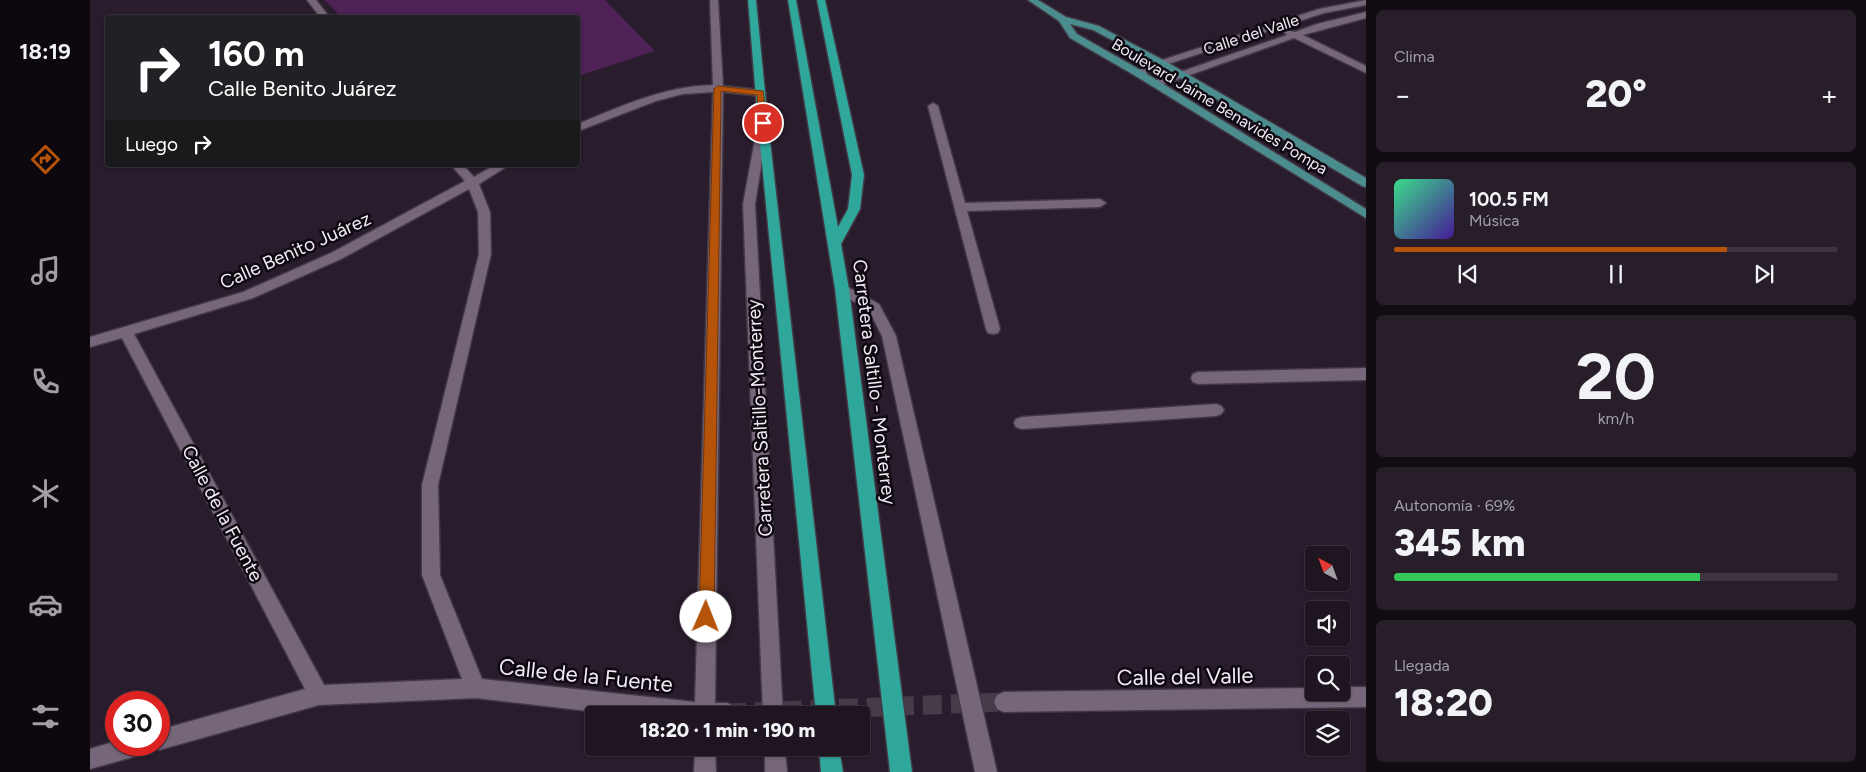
<!DOCTYPE html>
<html lang="es">
<head>
<meta charset="utf-8">
<style>
	:root { --surface:#1f1521; --page:#271e2a; --text:#f1f3f6; --muted:#a19fa5; --line:#3c343f; --accent:#b45309 }
	body { margin:0; font-family:Figtree,sans-serif; background:var(--page); color:var(--text); height:100vh; display:flex; flex-direction:column; font-size:19px; white-space:nowrap }
	* { box-sizing:border-box; margin:0 }
	p { font-size:16px; color:var(--muted) }
	.icon { flex:none; width:28px; height:28px; fill:none; stroke:currentColor; stroke-width:2; stroke-linecap:round; stroke-linejoin:round }
	.map { position:relative; flex:1; overflow:hidden }
	.drawer { display:flex; flex-direction:column; gap:10px; padding:10px; background:#110c12; width:500px }
	.drawer>* { flex:none }
	.hud { position:absolute; left:15px; top:15px; width:475px; height:152px; border-radius:5px; box-shadow:0 1px 4px #0004,0 0 0 1px var(--line); background:#202124; color:#fff; overflow:hidden }
	.needle { width:32px; rotate:319deg }
	.controls { position:absolute; left:1215px; top:546px; display:grid; gap:10px }
	.controls a { display:grid; place-items:center; width:45px; height:45px; border-radius:5px; background:var(--surface); box-shadow:0 1px 4px #0004,0 0 0 1px var(--line); font-size:25px }
	.speed { position:absolute; left:15px; top:691px; display:flex; gap:10px; font-size:25px; font-weight:700; text-align:center }
	.speed>* { display:grid; place-content:center; width:65px; height:65px; border-radius:50%; background:var(--surface); box-shadow:0 1px 4px #0004,0 0 0 1px var(--line); line-height:1 }
	.speed .limit { border:8px solid #d22; background:#fff; color:#111 }
	.pin { position:absolute; display:grid; place-items:center; width:42px; height:42px; color:#fff; margin:-21px; border:2px solid #fff; border-radius:50%; box-shadow:0 1px 5px #0007 }
	.me { position:absolute; width:55px; margin:-28px; rotate:1deg; stroke-linejoin:round; filter:drop-shadow(0 0 4px #0008) }
	.turn { display:flex; align-items:center; gap:18px; height:105px; padding:0 20px; font-size:22px }
	.turn .icon { width:65px; height:65px; stroke-width:2.5 }
	.turn b { display:block; font-size:35px; line-height:42px }
	.then { display:flex; align-items:center; height:48px; padding:0 20px; background:#0003; gap:10px; font-size:19px }
	.big { font-size:38px; font-weight:800; line-height:1.1 }
	.drawer .card { flex:1; display:flex; flex-direction:column; justify-content:center; gap:8px; min-width:0; padding:0 18px; border-radius:8px; background:var(--page) }
	.drawer .dial { align-items:center; gap:0 }
	.dial b { font-size:65px; line-height:1 }
	.song { display:flex; align-items:center; gap:15px }
	.cover { width:60px; height:60px; border-radius:8px; background:linear-gradient(135deg,hsl(150 70% 55%),hsl(260 70% 35%)) }
	.played { height:5px; border-radius:2px; background:linear-gradient(90deg,var(--accent) 75%,var(--line) 75%) }
	.keys { display:flex; justify-content:space-around; direction:ltr }
	.heat { display:flex; justify-content:space-between; align-items:center; font-size:28px; direction:ltr }
	.charge { height:8px; border-radius:4px; background:linear-gradient(90deg,#34c759 69%,var(--line) 0) }
	.trip { position:absolute; left:495px; top:706px; width:285px; height:50px; border-radius:5px; background:var(--surface); box-shadow:0 1px 4px #0004,0 0 0 1px var(--line); font-weight:800; line-height:50px; text-align:center }
	main { display:flex; flex:1; min-height:0 }
	.tabs { display:flex; flex-direction:column; width:90px; justify-content:space-around; align-items:center; background:#0c080d; color:var(--muted) }
	.tabs .icon { width:35px; height:35px }
	.tabs .active { color:var(--accent) }
	.tabs b { font-size:22px; color:var(--text) }
	.map>svg:first-child { display:block }
</style>
</head>
<body>
<main>
<nav class="tabs">
<b>18:19</b>
<svg class="icon active" aria-label="directions" viewBox="0 0 24 24"><path d="M12 3l9 9-9 9-9-9zM9 14v-3h6M13 9l2 2-2 2"/></svg>
<svg class="icon" aria-label="music" viewBox="0 0 24 24"><path d="M9 18V5l10-2v13"/><circle cx="6" cy="18" r="3"/><circle cx="16" cy="16" r="3"/></svg>
<svg class="icon" aria-label="phone" viewBox="0 0 24 24"><path d="M5 4h4l2 5-3 2q2 4 5 5l2-3 5 2v4C11 20 4 13 5 4z"/></svg>
<svg class="icon" aria-label="climate" viewBox="0 0 24 24"><path d="M12 3v18M4 7l16 10M4 17L20 7"/></svg>
<svg class="icon" aria-label="car" viewBox="0 0 24 24"><path d="M5 17H2v-5l4-1 3-4h7l3 4 3 1v5h-3M9 17h6M6 11h13"/><circle cx="7" cy="17" r="2"/><circle cx="17" cy="17" r="2"/></svg>
<svg class="icon" aria-label="filters" viewBox="0 0 24 24"><path d="M4 7h16M4 17h16"/><circle cx="9" cy="7" r="2"/><circle cx="15" cy="17" r="2"/></svg>
</nav>
<div class="map">
<svg width="1276" height="772" viewBox="0 0 1276 772">
	<rect width="100%" height="100%" fill="#291c2c"/>
	<path fill="#4e2157" d="M235,0H515L565,51L488,76V18L251,17Z"/>
	<g fill="none" stroke-linecap="round" stroke-linejoin="round">
		<path stroke="#473b4a" stroke-width="19" stroke-dasharray="19 9" stroke-linecap="butt" d="M637,713L914,702"/>
		<g stroke="#423845" stroke-width="3">
			<g id="minor">
				<path d="M217,0H226L240,18H231Z"/>
				<path d="M620,0H628L633,86L671,90L676,93L671,96L633,92L625,703H637L644,706L646,715H533L386,698L229,705L69,750L62,747L61,745H69V730L215,689L32,338L0,347V337L153,292L241,253L375,181L361,165H373L384,177L405,165H419L389,184L400,212L401,254L348,485L350,575L392,679L605,702L623,92L593,94L566,101L488,131V124C531,106 575,86 623,85ZM379,189L388,212L389,254L332,485V575L372,679L234,685L44,334L163,298L251,259Z"/>
				<path d="M1276,0V5L1234,13L1075,65L1052,75L1048,76L1043,73L1069,61L1229,9Z"/>
				<path d="M1276,12V18L1213,35L1276,66V73L1204,38L1069,86L1065,87L1060,84L1061,82L1197,35L1194,32L1196,30L1205,32L1227,24Z"/>
				<path d="M843,103L848,106L875,203L1010,199L1016,203L1010,207L877,211L910,329L908,333L903,334L898,333L896,329L838,106Z"/>
				<path d="M673,120L678,123L665,204L693,715H673L653,204L668,123Z"/>
				<path d="M752,284L789,304L806,336L907,772H885L792,336L779,310L747,292L745,289L747,286Z"/>
				<path d="M1276,368V380L1108,384L1103,382L1101,378L1103,374L1108,372Z"/>
				<path d="M1126,404L1131,406L1134,410L1131,414L1126,416L932,429L926,427L924,423L926,419L932,417Z"/>
				<path d="M1251,687H1276V707L914,712L907,709L904,702L907,695L914,692L1224,688V692H1251Z"/>
				<path d="M26,741V745H60L57,752L50,755L0,769V749Z"/>
				<path d="M605,748H625L626,772H604Z"/>
				<path d="M675,748H695L697,772H675Z"/>
			</g>
		</g>
		<g stroke="#423845" stroke-width="3">
			<path id="major" d="M938,0H948L976,17L1009,26L1075,61L1276,178V187L1272,186L1069,65L1003,30L980,24L987,34L1052,71L1276,209V218L1044,75L980,38L969,21Z"/>
		</g>
		<g stroke="#423845" stroke-width="3">
			<g id="highway">
				<path d="M658,0H666L678,123L746,715H726L668,123Z"/>
				<path d="M698,0H706L748,227L758,209L762,175L727,0H735L774,175L770,209L751,244L759,289L822,772H800L745,289Z"/>
				<path d="M729,748H749L753,772H731Z"/>
			</g>
		</g>
		<use href="#minor" fill="#76667a" fill-rule="evenodd"/>
		<use href="#major" fill="#4b8d8e" fill-rule="evenodd"/>
		<use href="#highway" fill="#2fa79b" fill-rule="evenodd"/>
	</g>
	<path fill="#b45309" stroke="#753606" d="M628,86L673,91L677,123L673,125L669,123L667,95L631,91L624,617L622,621L616,623L611,621L609,617L624,89Z"/>
	<g text-anchor="middle" stroke-width="5" stroke-linejoin="round" paint-order="stroke">
		<g font-size="16" fill="#f2e9f4" stroke="#0e0810">
			<text transform="translate(1161 34) rotate(-18)" y="6">Calle del Valle</text>
			<text transform="translate(1130 106) rotate(31)" y="6">Boulevard Jaime Benavides Pompa</text>
		</g>
		<g font-size="19" fill="#f2e9f4" stroke="#0e0810">
			<text transform="translate(205 250) rotate(-24)" y="7">Calle Benito Juárez</text>
			<text transform="translate(785 382) rotate(83)" y="7">Carretera Saltillo - Monterrey</text>
			<text transform="translate(669 418) rotate(-93)" y="7">Carretera Saltillo-Monterrey</text>
			<text transform="translate(133 513) rotate(62)" y="7">Calle de la Fuente</text>
		</g>
		<g font-size="22" fill="#f2e9f4" stroke="#0e0810">
			<text transform="translate(496 675) rotate(6)" y="8">Calle de la Fuente</text>
			<text transform="translate(1095 676) rotate(-1)" y="8">Calle del Valle</text>
		</g>
	</g>
</svg>
<div class="controls">
<a><svg class="needle" viewBox="-14 -14 28 28"><path d="M0-13l5 13h-10z" fill="#e53935"/><path d="M0 13l5-13h-10z" fill="#a19fa5"/></svg></a>
<a><svg class="icon" aria-label="sound" viewBox="0 0 24 24"><path d="M4 9h4l5-4v14l-5-4H4zM17 9q2 3 0 6"/></svg></a>
<a><svg class="icon" aria-label="search" viewBox="0 0 24 24"><circle cx="10" cy="10" r="6"/><path d="M15 15l6 6"/></svg></a>
<a><svg class="icon" aria-label="layers" viewBox="0 0 24 24"><path d="M12 4l9 5-9 5-9-5zM3 14l9 5 9-5"/></svg></a>
</div>
<div class="speed"><div class="limit">30</div></div>
<div class="pin" style="left:673px;top:123px;background:#d93025"><svg class="icon" aria-label="arrive" viewBox="0 0 24 24"><path d="M6 21V4h12l-3 4 3 4H6"/></svg></div>
<svg class="me" style="left:616px;top:617px" viewBox="-20 -20 40 40"><circle r="19" fill="#fff"/><path d="M0-13L10 11 0 6-10 11z" fill="#b45309"/></svg>
<div class="trip">18:20 · 1 min · 190 m</div>
<div class="hud">
<div class="turn"><svg class="icon" aria-label="right" viewBox="0 0 24 24"><path d="M7 20v-9h11M14 6l5 5-5 5"/></svg><div><b>160 m</b>Calle Benito Juárez</div></div>
<div class="then">Luego<svg class="icon" aria-label="right" viewBox="0 0 24 24"><path d="M7 20v-9h11M14 6l5 5-5 5"/></svg></div>
</div>
</div>
<section class="drawer">
<div class="card"><p>Clima</p>
<div class="heat"><a>−</a><b class="big">20°</b><a>+</a></div>
</div>
<div class="card">
<div class="song"><i class="cover"></i><div><b>100.5 FM</b><p>Música</p></div></div>
<div class="played"></div>
<div class="keys"><svg class="icon" aria-label="previous" viewBox="0 0 24 24"><path d="M18 5L8 12l10 7zM5 5v14"/></svg><svg class="icon" aria-label="pause" viewBox="0 0 24 24"><path d="M8 5v14M16 5v14"/></svg><svg class="icon" aria-label="next" viewBox="0 0 24 24"><path d="M6 5l10 7-10 7zM19 5v14"/></svg></div>
</div>
<div class="card dial"><b>20</b><p>km/h</p></div>
<div class="card"><p>Autonomía · 69%</p><b class="big">345 km</b><div class="charge"></div></div>
<div class="card"><p>Llegada</p><b class="big">18:20</b></div>
</section>
</main>
</body>
</html>
